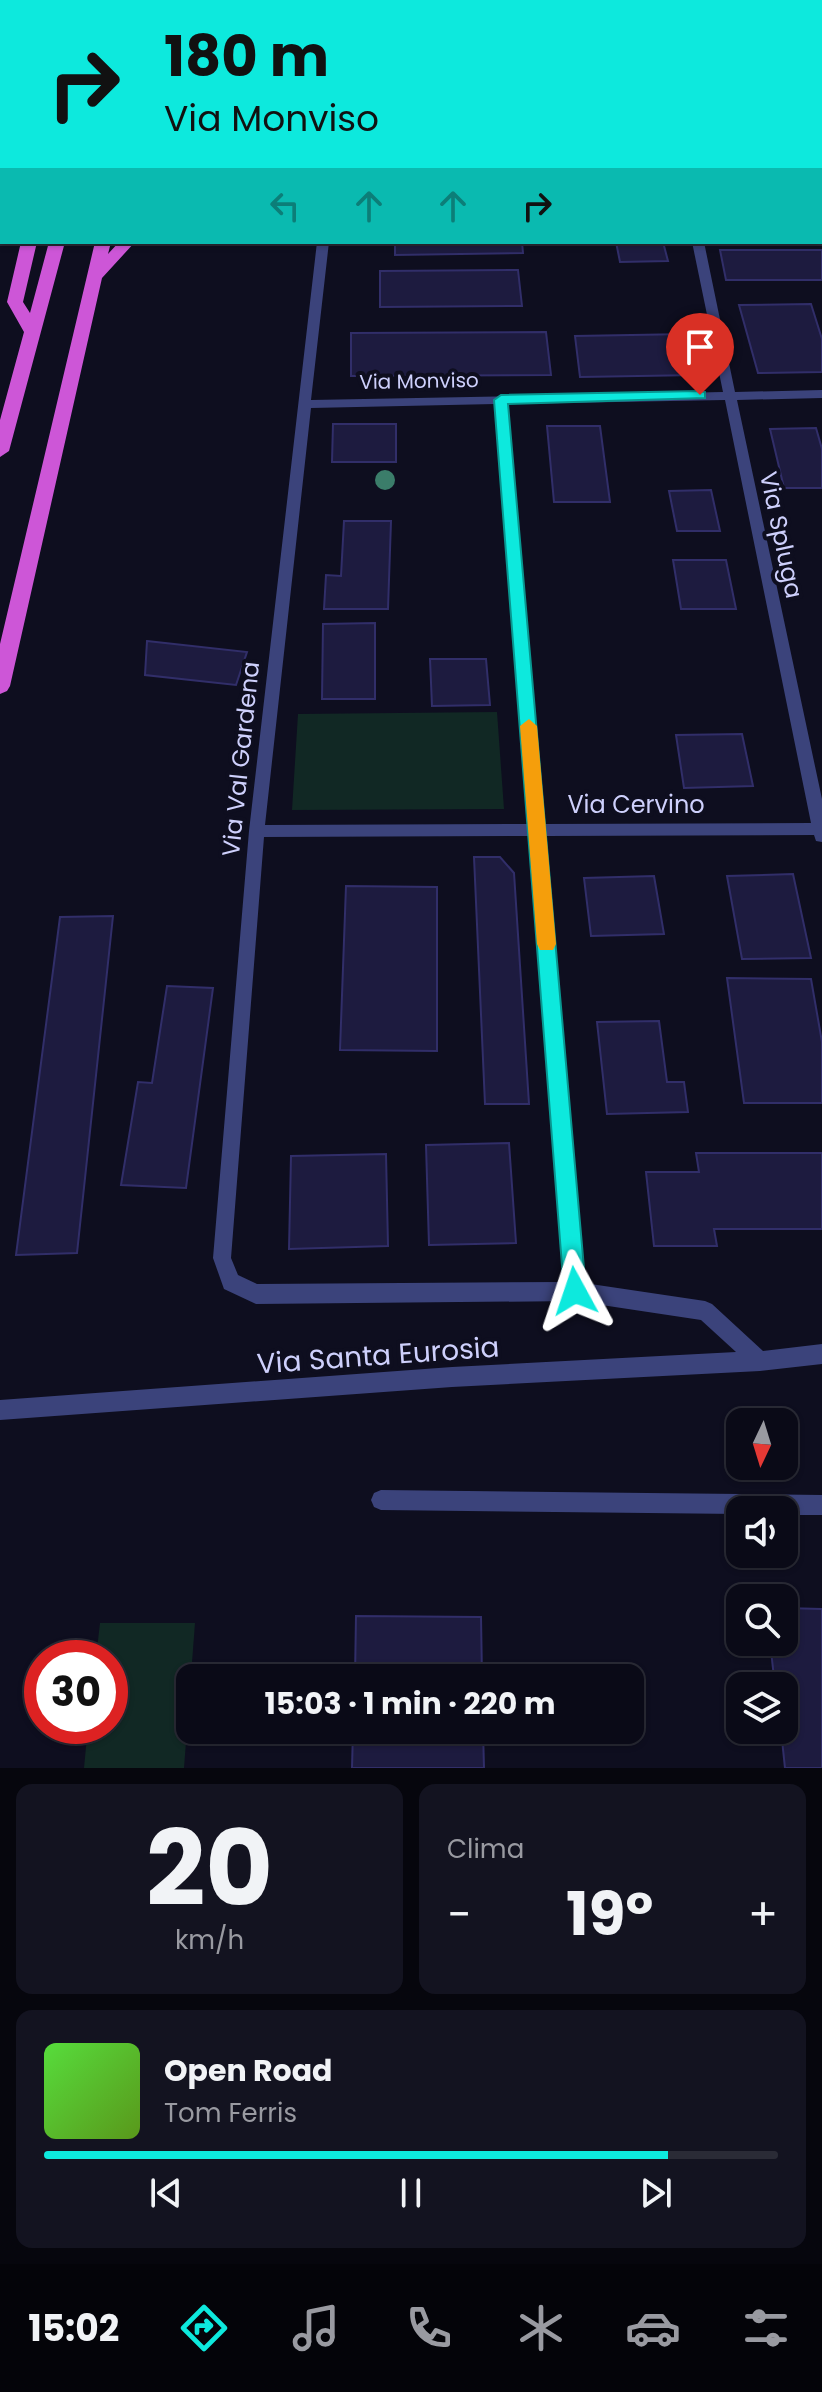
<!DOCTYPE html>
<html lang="it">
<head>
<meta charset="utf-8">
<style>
	:root { --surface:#0a0a17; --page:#131320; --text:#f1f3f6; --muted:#999aa1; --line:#2a2b36; --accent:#0de9dd }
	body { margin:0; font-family:Poppins,sans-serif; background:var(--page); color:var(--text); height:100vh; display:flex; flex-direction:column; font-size:30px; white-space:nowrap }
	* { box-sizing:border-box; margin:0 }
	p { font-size:26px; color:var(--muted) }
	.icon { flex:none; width:44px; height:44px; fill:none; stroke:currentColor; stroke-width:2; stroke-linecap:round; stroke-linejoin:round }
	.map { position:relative; height:1768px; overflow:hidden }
	.side { display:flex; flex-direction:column; gap:16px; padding:16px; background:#06060d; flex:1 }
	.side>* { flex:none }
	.hud { position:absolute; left:0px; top:0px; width:822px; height:244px; box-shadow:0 2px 6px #0004,0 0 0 2px var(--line); background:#0de9dd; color:#111; overflow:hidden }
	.needle { width:52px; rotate:184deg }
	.fabs { position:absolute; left:726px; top:1408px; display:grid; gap:16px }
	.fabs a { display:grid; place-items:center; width:72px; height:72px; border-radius:16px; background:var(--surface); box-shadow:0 2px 6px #0004,0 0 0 2px var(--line); font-size:40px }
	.speed { position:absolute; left:24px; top:1640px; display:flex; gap:16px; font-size:40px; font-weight:700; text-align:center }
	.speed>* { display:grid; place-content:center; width:104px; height:104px; border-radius:50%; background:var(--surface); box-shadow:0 2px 6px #0004,0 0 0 2px var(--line); line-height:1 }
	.speed .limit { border:12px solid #d22; background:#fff; color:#111 }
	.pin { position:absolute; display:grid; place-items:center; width:68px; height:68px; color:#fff; margin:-82px -34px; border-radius:50% 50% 50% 0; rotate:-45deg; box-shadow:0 0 8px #0007 }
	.pin .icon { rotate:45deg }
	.me { position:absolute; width:88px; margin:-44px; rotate:355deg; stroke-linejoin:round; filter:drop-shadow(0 0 6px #0008) }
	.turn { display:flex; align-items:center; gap:28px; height:168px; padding:0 32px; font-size:36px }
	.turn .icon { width:104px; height:104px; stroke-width:2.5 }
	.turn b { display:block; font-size:56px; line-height:68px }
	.lanes { display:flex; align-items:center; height:76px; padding:0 32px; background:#0003; justify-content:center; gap:40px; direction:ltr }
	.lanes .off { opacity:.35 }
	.big { font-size:60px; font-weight:700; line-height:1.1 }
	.side .card { flex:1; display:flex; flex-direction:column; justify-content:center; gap:12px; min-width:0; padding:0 28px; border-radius:16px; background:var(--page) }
	.side .dial { align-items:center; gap:0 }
	.dial b { font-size:104px; line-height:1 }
	.song { display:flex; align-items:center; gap:24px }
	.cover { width:96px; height:96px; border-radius:12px; background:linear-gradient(135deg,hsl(110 70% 55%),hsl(90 70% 35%)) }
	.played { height:8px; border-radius:4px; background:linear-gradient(90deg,var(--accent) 85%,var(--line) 85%) }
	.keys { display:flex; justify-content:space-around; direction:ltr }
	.heat { display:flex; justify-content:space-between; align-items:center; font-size:44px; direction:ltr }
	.side .tiles { flex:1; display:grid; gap:16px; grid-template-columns:1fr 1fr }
	.card:last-child { grid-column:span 2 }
	.trip { position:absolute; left:176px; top:1664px; width:468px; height:80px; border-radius:16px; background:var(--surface); box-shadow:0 2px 6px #0004,0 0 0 2px var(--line); font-weight:700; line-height:80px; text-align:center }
	.dock { display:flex; height:128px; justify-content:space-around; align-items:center; background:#040409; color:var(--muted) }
	.dock .icon { width:56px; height:56px }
	.dock .current { color:var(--accent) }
	.dock b { font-size:36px; color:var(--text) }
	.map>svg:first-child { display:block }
</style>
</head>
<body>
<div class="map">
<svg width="822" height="1768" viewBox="0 0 822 1768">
	<rect width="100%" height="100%" fill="#0e0e1f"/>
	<g fill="#112824">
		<path d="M497,712L504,809L292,810L298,714Z"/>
		<path d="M100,1623H195L184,1768H84L88,1726H110V1658H96Z"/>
	</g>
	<g fill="#1d1b3f" stroke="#312e69" stroke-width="2">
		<rect x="721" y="0" width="70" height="2"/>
		<path d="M395,242H522L523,253L395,255Z"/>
		<path d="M616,242H663L668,261L620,262Z"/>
		<path d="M720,250H822V280H726Z"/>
		<path d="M518,270L522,306L380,307V271Z"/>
		<path d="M811,304L822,339V372L758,373L739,305Z"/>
		<path d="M546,332L551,375L351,376V333Z"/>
		<path d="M688,334L697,375L580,377L575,336Z"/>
		<path d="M333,424H396V462H332Z"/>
		<path d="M547,426H600L610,502H554Z"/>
		<path d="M816,428L822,449V488H784L770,429Z"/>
		<path d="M711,490L720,531H677L669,491Z"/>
		<path d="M344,521H391L388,609H324L326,575L341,576Z"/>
		<path d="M673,560H726L736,609H681Z"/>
		<path d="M375,623V699H322L323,624Z"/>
		<path d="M147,641L247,652L236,685L145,675Z"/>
		<path d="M430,659H486L490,705L432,706Z"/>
		<path d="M742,734L753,786L684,788L676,735Z"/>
		<path d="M474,857H500L514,873L529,1104H485Z"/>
		<path d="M793,874L811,958L742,959L727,876Z"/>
		<path d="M654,876L664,934L591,936L584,878Z"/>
		<path d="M346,886L437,887V1051L340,1050Z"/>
		<path d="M113,916L77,1253L16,1255L60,917Z"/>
		<path d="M727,978L811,979L822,1042V1103H744Z"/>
		<path d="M167,986L213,988L186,1188L121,1185L138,1082L152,1083Z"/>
		<path d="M659,1021L667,1082H684L688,1112L607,1114L597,1022Z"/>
		<path d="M509,1143L516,1243L429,1245L426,1145Z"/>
		<path d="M696,1153H822V1229H714L717,1246H654L646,1172H699Z"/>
		<path d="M386,1154L388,1246L289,1249L291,1156Z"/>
		<path d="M784,1608L822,1609V1768H785L781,1730H784V1686H775L770,1642H784Z"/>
		<path d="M356,1616L481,1617L482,1678H355Z"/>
		<path d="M353,1730H483L484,1768H352Z"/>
	</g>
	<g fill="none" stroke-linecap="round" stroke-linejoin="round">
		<rect fill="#3b437b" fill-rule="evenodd" x="234" y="0" width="10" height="2"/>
		<g fill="#3b437b" fill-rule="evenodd">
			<path d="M317,242H329L311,400L723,392L692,242H704L735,392L822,390V398L737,400L822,799V842L816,841L814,835L545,836L584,1283L705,1301L712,1304L763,1351L822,1344V1364L760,1371L452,1387L0,1420V1400L452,1367L736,1352L701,1320L575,1301L256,1304L224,1289L213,1258L249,831ZM725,400L811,823L544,824L507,404ZM495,404L528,824L265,825L311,408ZM529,836L565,1282L257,1284L238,1275L231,1258L264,837Z"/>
			<path d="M381,1490L822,1495V1515H784V1510H740V1514L381,1510L374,1507L371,1500L374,1493Z"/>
		</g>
		<rect fill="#3b437b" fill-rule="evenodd" x="820" y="126" width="2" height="6"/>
		<rect fill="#6b7df6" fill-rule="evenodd" x="0" y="40" width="2" height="6"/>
		<g fill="#cd56d7" fill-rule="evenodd">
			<path d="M173,0H186L187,2H174Z"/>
			<rect x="0" y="128" width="2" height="8"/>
			<rect x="0" y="154" width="2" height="8"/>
			<path d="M21,242H37L23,302L30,313L49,242H65L9,451L0,457V420L24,332L7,302Z"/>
			<path d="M95,242H111L108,254L119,242H135L102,278L10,686L7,691L0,694V644Z"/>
		</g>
	</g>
	<circle fill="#3b7d6a" cx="385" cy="480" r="10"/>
	<path fill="#0de9dd" stroke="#089790" stroke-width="2" d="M700,391L705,392V398L508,404L586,1291L582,1298L575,1302L567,1298L564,1291L494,400L501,395Z"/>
	<path fill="#f59e0b" d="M529,719L537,726L556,944L553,950H540L537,944L520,726Z"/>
	<g text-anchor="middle" stroke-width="8" stroke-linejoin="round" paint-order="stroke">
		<g font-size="20" fill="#ced0fc" stroke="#0e0e1f">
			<text transform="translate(419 381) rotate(-1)" y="7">Via Monviso</text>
		</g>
		<g font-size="24" fill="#ced0fc" stroke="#0e0e1f">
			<text transform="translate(781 535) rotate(78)" y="8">Via Spluga</text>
			<text transform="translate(241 759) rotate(-84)" y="8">Via Val Gardena</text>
			<text x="636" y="813">Via Cervino</text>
		</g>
		<g font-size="28" fill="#ced0fc" stroke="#0e0e1f">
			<text transform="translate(378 1355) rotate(-4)" y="10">Via Santa Eurosia</text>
		</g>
	</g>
</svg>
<div class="fabs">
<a><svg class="needle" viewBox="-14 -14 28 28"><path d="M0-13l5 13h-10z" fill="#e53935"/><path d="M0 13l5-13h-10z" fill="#999aa1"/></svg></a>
<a><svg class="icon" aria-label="sound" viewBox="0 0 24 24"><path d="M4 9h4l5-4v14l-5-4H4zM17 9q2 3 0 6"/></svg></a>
<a><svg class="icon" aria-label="search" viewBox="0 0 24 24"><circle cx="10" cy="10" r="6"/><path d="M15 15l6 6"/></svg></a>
<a><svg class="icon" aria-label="layers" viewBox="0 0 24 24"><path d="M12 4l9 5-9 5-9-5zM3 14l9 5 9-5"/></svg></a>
</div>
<div class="speed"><div class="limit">30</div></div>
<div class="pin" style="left:700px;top:395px;background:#d93025"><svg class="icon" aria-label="arrive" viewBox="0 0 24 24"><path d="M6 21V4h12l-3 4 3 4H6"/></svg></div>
<svg class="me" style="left:575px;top:1291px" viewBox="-20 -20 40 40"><path d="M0-17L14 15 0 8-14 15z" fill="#0de9dd" stroke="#fff" stroke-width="4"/></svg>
<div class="trip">15:03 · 1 min · 220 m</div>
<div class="hud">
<div class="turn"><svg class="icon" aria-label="right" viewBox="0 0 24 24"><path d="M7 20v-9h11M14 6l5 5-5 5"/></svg><div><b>180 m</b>Via Monviso</div></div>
<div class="lanes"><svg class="icon off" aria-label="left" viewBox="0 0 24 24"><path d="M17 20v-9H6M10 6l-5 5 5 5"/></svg><svg class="icon off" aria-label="ahead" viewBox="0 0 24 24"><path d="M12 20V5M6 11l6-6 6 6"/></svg><svg class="icon off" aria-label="ahead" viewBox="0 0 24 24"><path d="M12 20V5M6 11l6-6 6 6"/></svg><svg class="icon" aria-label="right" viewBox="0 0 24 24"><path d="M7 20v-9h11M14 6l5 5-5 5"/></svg></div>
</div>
</div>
<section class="side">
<div class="tiles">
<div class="card dial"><b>20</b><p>km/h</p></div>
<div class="card"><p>Clima</p>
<div class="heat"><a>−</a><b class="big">19°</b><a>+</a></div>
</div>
<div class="card">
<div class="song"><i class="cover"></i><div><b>Open Road</b><p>Tom Ferris</p></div></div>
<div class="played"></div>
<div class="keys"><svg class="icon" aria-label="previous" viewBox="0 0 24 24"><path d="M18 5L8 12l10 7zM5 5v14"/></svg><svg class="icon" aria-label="pause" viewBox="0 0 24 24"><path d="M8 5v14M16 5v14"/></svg><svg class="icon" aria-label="next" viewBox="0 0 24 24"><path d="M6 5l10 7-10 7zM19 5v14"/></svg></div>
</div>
</div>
</section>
<nav class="dock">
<b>15:02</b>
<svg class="icon current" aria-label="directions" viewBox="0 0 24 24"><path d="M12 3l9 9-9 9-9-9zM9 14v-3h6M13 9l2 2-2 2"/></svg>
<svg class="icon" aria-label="music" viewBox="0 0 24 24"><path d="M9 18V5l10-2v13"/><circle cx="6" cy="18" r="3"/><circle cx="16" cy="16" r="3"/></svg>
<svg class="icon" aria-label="phone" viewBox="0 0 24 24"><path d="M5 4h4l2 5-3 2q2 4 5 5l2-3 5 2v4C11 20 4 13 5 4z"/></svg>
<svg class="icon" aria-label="climate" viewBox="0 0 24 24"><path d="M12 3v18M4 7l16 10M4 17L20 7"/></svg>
<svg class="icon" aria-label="car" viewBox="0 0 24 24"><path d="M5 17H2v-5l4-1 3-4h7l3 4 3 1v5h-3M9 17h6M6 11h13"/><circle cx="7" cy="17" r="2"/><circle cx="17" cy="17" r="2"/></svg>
<svg class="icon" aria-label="filters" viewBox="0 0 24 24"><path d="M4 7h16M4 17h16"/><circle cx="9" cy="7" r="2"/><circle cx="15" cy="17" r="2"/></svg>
</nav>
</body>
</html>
